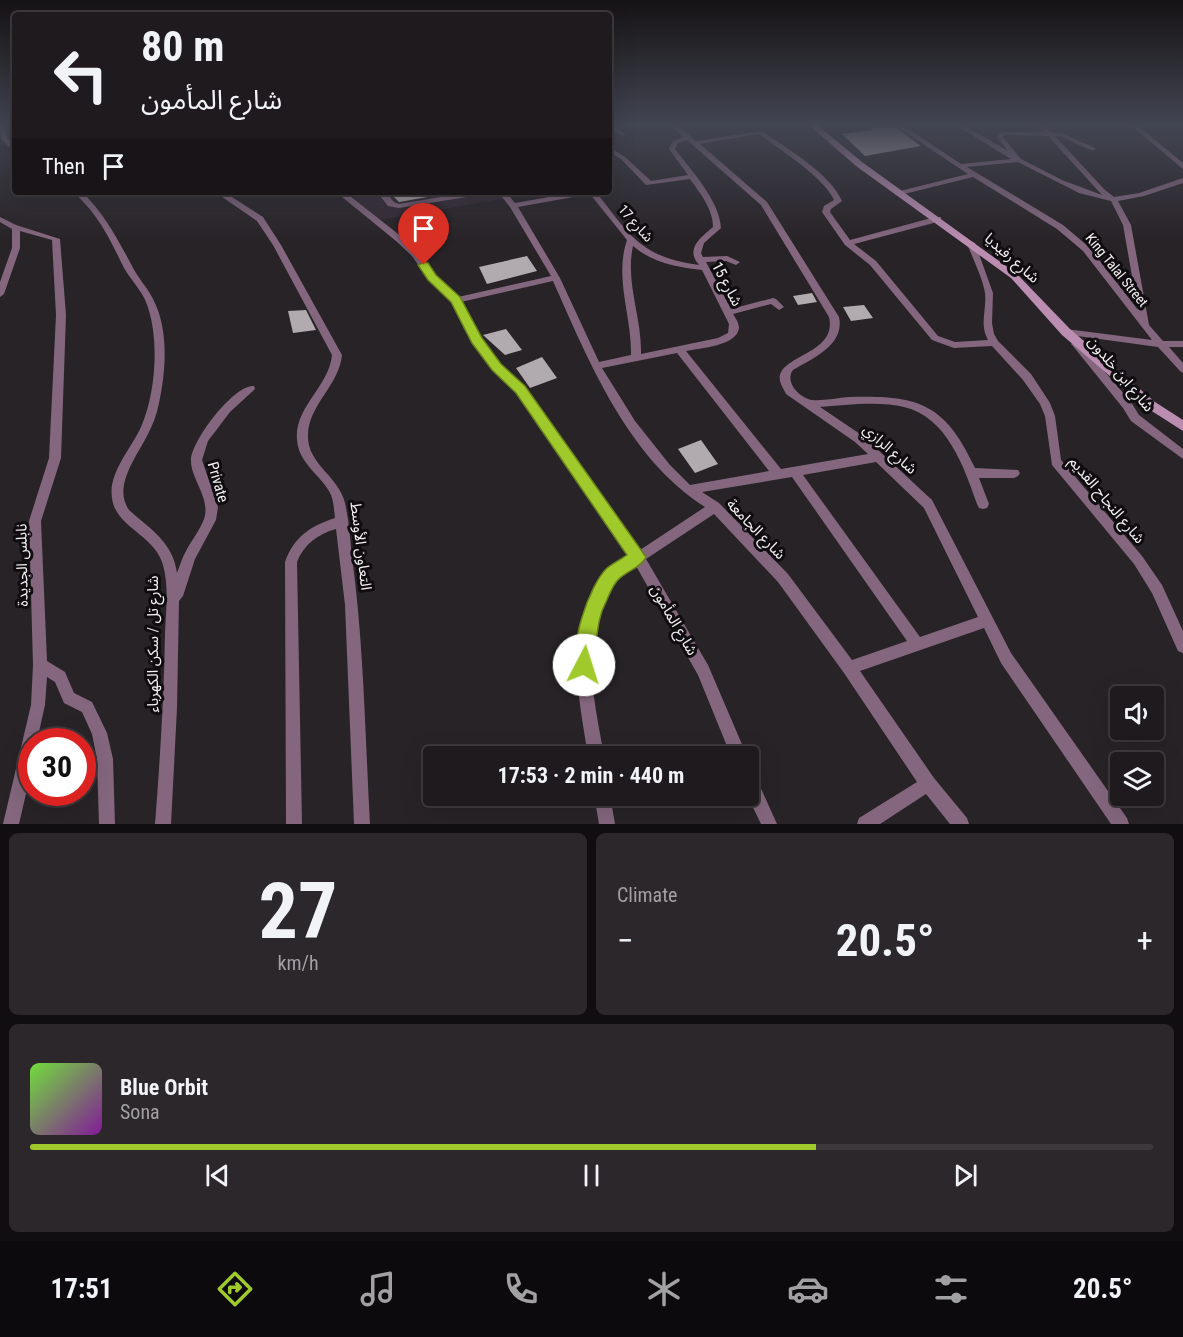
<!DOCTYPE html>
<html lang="en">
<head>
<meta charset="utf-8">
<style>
	:root { --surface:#1e1a1d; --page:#2b272a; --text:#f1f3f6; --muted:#a1a1a4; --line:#3c383b; --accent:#a0c92b }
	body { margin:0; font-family:"Roboto Condensed","Noto Sans Arabic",sans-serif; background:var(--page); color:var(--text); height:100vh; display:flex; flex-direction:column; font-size:22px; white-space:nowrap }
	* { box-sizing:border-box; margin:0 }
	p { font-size:20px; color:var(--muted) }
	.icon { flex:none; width:33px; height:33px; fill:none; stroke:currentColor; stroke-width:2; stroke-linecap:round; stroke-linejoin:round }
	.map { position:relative; height:824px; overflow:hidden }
	.drawer { display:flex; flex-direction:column; gap:9px; padding:9px; background:#100e10; flex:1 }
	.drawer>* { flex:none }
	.hud { position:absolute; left:12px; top:12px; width:600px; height:183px; border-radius:6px; box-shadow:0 6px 24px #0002,0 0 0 2px var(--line); background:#1e1a1d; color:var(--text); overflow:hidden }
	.controls { position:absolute; left:1110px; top:686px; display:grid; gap:12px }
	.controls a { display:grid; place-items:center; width:54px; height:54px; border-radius:6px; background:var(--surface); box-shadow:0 6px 24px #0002,0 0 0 2px var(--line); font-size:30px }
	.speed { position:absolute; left:18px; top:728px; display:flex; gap:12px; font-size:30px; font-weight:700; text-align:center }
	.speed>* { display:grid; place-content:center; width:78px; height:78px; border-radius:50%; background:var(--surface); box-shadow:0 6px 24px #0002,0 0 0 2px var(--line); line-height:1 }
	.speed .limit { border:9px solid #d22; background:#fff; color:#111 }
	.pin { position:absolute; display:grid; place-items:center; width:51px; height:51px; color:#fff; margin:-62px -26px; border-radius:50% 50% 50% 0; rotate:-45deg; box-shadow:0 0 6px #0007 }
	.pin .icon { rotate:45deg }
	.me { position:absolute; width:66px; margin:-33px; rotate:5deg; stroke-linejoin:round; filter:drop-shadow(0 0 4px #0008) }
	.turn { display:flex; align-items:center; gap:21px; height:126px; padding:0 30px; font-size:27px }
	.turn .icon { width:78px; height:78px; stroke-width:2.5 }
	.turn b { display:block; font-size:42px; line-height:51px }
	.then { display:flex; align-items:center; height:57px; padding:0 30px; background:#0003; gap:12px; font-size:22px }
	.big { font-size:45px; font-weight:700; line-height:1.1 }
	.drawer .widget { flex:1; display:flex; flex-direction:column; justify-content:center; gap:9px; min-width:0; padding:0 21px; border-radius:9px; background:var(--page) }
	.drawer .dial { align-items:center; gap:0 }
	.dial b { font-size:78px; line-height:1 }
	.song { display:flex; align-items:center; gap:18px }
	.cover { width:72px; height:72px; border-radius:9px; background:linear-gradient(135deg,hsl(100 70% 55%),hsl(290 70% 35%)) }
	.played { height:6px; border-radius:3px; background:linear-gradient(90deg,var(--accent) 70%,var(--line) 70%) }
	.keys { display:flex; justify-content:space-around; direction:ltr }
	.heat { display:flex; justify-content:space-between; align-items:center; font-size:33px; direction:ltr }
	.drawer .tiles { flex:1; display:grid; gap:9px; grid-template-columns:1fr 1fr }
	.widget:last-child { grid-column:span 2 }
	.trip { position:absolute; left:423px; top:746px; width:336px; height:60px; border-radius:6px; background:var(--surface); box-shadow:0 6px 24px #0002,0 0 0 2px var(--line); font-weight:700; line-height:60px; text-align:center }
	.tab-bar { display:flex; height:96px; justify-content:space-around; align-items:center; background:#0c0a0c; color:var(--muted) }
	.tab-bar .icon { width:42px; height:42px }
	.tab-bar .current { color:var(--accent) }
	.tab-bar b { font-size:27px; color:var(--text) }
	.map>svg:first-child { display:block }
</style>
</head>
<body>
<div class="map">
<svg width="1183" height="824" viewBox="0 0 1183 824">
	<rect width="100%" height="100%" fill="#282327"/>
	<path fill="#352a33" d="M347,192H510L513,197L380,220Z"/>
	<g fill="#b1aaaf">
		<path d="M885,124H891L921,146L865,156L842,134L873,130L871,128Z"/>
		<path d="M389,192H439V195L399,202Z"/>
		<path d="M527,256L537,271L487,284L479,267Z"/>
		<path d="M812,293L817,302L798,305L793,296Z"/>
		<path d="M864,305L873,318L851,321L843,307Z"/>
		<path d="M306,310L316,330L293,333L288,311Z"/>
		<path d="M506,329L522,350L505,355L483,335Z"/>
		<path d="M542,357L557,378L530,388L516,368Z"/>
		<path d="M701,440L718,464L695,473L678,449Z"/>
	</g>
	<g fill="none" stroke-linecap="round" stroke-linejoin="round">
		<g fill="#84677e" fill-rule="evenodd">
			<path d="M0,124H4L7,138L15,146V152L1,139Z"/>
			<path d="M609,124H614L626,135L621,136L609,126Z"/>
			<path d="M670,124H677L696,141L762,131C786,148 830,173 842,201L831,209L830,212L850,240L935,217H941V221L854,244L876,261L938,336L955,342L988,340C979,324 987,310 985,293C983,279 972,257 967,243L971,241L975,243L993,293L992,323L994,334L998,341L1031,374L1050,403L1055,416L1061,460L1142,556L1162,585L1183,631V653L1178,651L1152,593L1134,564L1052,465L1045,416L1040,404L1023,380L992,346L954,348L932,340L870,265L845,245L822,212L824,206L834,200C825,178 779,149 759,134L700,144L767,202L839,317C845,345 813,358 793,370C784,382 800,398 812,400C823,401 837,398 849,397C918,395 945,403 975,468L1018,470L1020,473L1018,476L1014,478H979L989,504L987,508L983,509L979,508L977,504C964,467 947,417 904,407C881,401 844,405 820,407L863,436L932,500L1011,653L1127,818L1129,824H1111L1001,663L984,628L860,671L934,778L967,818L969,824H950L926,794L880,824H857L859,818L917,782L844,673L778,582L714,514L646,559L708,665L747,756H731L698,675L636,566C630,570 622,574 617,579C613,583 611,590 608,595C579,645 595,702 604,756H588C579,697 565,643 598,588C601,583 603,576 607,572C612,565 623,561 630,556L517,393L494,369L465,329L452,301L429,280L412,256L396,241L336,192H345L402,237L418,252L435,276L458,297L551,276L510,207L498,192H506L515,203L578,192H596C630,235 640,257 699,265C685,249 700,238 713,227C713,209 700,193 690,179L646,185L621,159L609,152V147L625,157L651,181L688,175L669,149L673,141L683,137ZM687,140L761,205L829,317C838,355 775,355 780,381C781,385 784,390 786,394L855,442L868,454L781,469L686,351C700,348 737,346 739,328C739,323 736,319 733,314L771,304L779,310L784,307L776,299L773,298L731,309L706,262L726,261L736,265L740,262L727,256L703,257L701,253L704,243L721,228C720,201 691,170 675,149L678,143ZM590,194L627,240C614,278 632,317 631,355L599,362L560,278L518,207ZM633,246C653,263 676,267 702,270L729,324L728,333L718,338L641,354C642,317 625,283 633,246ZM553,281C589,362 628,458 705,507L640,550L525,387L500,365L472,326L461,302ZM677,353L769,471L690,485L670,465L635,421L602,368ZM876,462L924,508L978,617L920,637L803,475ZM792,477L907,641L852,660L788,574L719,503L702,492Z"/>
			<path d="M893,124H901L961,164L1011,159L954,124H962L1008,151L997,137L1001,132H1043L1034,124H1042L1051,132L1062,133L1095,148V150H1091L1059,136H1055L1104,189L1114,197L1139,193L1183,178V183L1144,196L1118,201L1131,225L1149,325L1163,341H1183V347H1169L1183,363V373L1180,371L1158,347L1063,334L1061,332L1063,330L1066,329L1152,340L1083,251L1057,229L973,177L900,195V191L968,174ZM1005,135L1048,136L1102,195L1062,180L1021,159L1003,137ZM1018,162L1079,193L1111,201L1123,225L1138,310L1089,247L1063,225L967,167Z"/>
			<path d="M1129,124H1136L1183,163V169Z"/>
			<path d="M74,192H82C104,213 117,238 131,264C137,277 147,287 153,299C169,329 166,371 159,403C157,414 153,424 148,434C138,455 112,486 129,510C150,529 173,542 177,573C180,565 182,558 186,551C191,541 200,530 204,519C211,499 191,479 191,461C190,442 235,383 254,386L255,389L230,412L208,441L202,460L218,507L216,520L195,559L183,596L179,601L177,708L171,824H155C160,760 164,697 165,633C166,611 169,586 163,565C155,535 115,527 112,498C108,473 131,449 141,427C156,393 160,337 146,302C141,290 131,280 124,268C115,250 107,232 95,216C89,207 81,200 74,192Z"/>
			<path d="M215,192H224L263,217L281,245L342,355C339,386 307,406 308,437C308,464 339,477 345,503C349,520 350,539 352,557C364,645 365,735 370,824H354L345,605L336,529C318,534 304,544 297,562L302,824H286L285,562C294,537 310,526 335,518C334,511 334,503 331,495C322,475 299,465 297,440C294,407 329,387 332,355L273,245L257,221Z"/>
			<path d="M377,192H385L394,202L399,204L471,192H489L485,194L399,208L388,206Z"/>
			<path d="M0,217L16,225L60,239L66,315L61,458L41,521L47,661L65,672L74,693L92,702L107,733L113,759L115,824H99L97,759L92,734L82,712L64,703L55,682L47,677L45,705L37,741H32V768L19,824H3L31,705L33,665L29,521L49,458L56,315L52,240L20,231V248L4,294L0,297V282L12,248V229L0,222Z"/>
			<path d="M1076,341L1079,342L1131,402L1139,415L1183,449V459L1131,421L1123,408L1073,346L1071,344L1073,342Z"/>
			<path d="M748,771L754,773L777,824H761L747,795Z"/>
			<path d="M594,795H610L615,824H599Z"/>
		</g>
		<path fill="#ba8db1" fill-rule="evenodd" d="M808,124H816L862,162L1017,274L1070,329L1155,402L1183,420V431L1147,408L1062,335L1011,278L856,166Z"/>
	</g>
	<linearGradient id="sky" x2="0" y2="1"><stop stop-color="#161315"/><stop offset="0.52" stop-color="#424552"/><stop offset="1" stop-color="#424552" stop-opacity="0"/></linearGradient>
	<rect width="1183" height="240" fill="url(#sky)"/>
	<path fill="#a0c92b" stroke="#68831c" stroke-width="1.5" d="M424,262L428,263L436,275L460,297L482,338L501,364L525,386L646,557C640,569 625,571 617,581C612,587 609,595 606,602C594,624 599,649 590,672L584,674L577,672C568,649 589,585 607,568C613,563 621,559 627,555L516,393L492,370L472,343L451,302L428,280L418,265Z"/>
	<g text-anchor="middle" stroke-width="6" stroke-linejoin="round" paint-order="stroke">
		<g font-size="14" fill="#f4f0f3" stroke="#0f0d0f">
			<text transform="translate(636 223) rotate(48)" y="5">شارع 17</text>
			<text transform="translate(1117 270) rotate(51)" y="5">King Talal Street</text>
		</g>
		<g font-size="15" fill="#f4f0f3" stroke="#0f0d0f">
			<text transform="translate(1012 258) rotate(41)" y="5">شارع رفيديا</text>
			<text transform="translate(727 284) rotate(62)" y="5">شارع 15</text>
			<text transform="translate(1121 374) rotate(50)" y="5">شارع ابن خلدون</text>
			<text transform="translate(890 449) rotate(42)" y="5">شارع الرازي</text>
			<text transform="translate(218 482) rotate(74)" y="5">Private</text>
			<text transform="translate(1107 500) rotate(50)" y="5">شارع النجاح القديم</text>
			<text transform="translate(756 529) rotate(46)" y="5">شارع الجامعة</text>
			<text transform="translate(361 546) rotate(83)" y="5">التعاون الأوسط</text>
			<text transform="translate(22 565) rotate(-91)" y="5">نابلس الجديدة</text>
			<text transform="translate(674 620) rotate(60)" y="5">شارع المأمون</text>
			<text transform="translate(153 644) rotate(-90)" y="5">شارع تل / سكن الكهرباء</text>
		</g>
	</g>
</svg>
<div class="controls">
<a><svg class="icon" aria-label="sound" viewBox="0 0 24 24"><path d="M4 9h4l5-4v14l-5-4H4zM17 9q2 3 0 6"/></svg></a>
<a><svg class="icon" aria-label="layers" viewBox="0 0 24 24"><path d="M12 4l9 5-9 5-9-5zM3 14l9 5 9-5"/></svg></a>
</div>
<div class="speed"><div class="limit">30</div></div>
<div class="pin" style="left:424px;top:265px;background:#d93025"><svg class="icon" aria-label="arrive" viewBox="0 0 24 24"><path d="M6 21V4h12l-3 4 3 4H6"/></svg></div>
<svg class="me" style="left:584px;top:665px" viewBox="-20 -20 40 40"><circle r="19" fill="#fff"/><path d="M0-13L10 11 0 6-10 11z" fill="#a0c92b"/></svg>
<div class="trip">17:53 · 2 min · 440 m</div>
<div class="hud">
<div class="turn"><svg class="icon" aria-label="left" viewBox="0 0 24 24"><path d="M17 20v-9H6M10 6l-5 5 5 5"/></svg><div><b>80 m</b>شارع المأمون</div></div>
<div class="then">Then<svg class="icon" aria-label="arrive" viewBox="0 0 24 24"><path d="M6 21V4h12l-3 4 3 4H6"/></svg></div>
</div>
</div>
<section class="drawer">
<div class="tiles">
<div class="widget dial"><b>27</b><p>km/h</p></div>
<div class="widget"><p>Climate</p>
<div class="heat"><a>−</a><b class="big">20.5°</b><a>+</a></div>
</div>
<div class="widget">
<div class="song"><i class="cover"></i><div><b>Blue Orbit</b><p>Sona</p></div></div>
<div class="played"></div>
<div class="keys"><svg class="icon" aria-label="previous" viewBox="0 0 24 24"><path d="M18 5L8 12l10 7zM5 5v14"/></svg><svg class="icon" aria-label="pause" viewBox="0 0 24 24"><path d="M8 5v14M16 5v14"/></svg><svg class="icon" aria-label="next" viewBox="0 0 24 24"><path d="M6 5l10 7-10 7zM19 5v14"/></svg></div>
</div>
</div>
</section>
<nav class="tab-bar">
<b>17:51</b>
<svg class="icon current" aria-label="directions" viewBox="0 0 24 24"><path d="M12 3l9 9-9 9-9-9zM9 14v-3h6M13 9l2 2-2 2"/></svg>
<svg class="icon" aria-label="music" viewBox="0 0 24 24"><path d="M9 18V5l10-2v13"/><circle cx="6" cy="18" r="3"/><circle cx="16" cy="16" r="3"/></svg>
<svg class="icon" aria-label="phone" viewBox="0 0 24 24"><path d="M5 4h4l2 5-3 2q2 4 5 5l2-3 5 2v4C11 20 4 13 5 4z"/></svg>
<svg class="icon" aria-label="climate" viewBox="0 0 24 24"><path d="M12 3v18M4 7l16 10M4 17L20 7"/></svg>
<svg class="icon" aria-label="car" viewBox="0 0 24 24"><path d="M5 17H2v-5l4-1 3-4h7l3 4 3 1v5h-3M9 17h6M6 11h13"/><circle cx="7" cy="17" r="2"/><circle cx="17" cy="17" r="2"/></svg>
<svg class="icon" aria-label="filters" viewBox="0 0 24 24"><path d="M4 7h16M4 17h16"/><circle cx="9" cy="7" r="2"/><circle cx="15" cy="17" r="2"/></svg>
<b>20.5°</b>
</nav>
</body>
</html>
